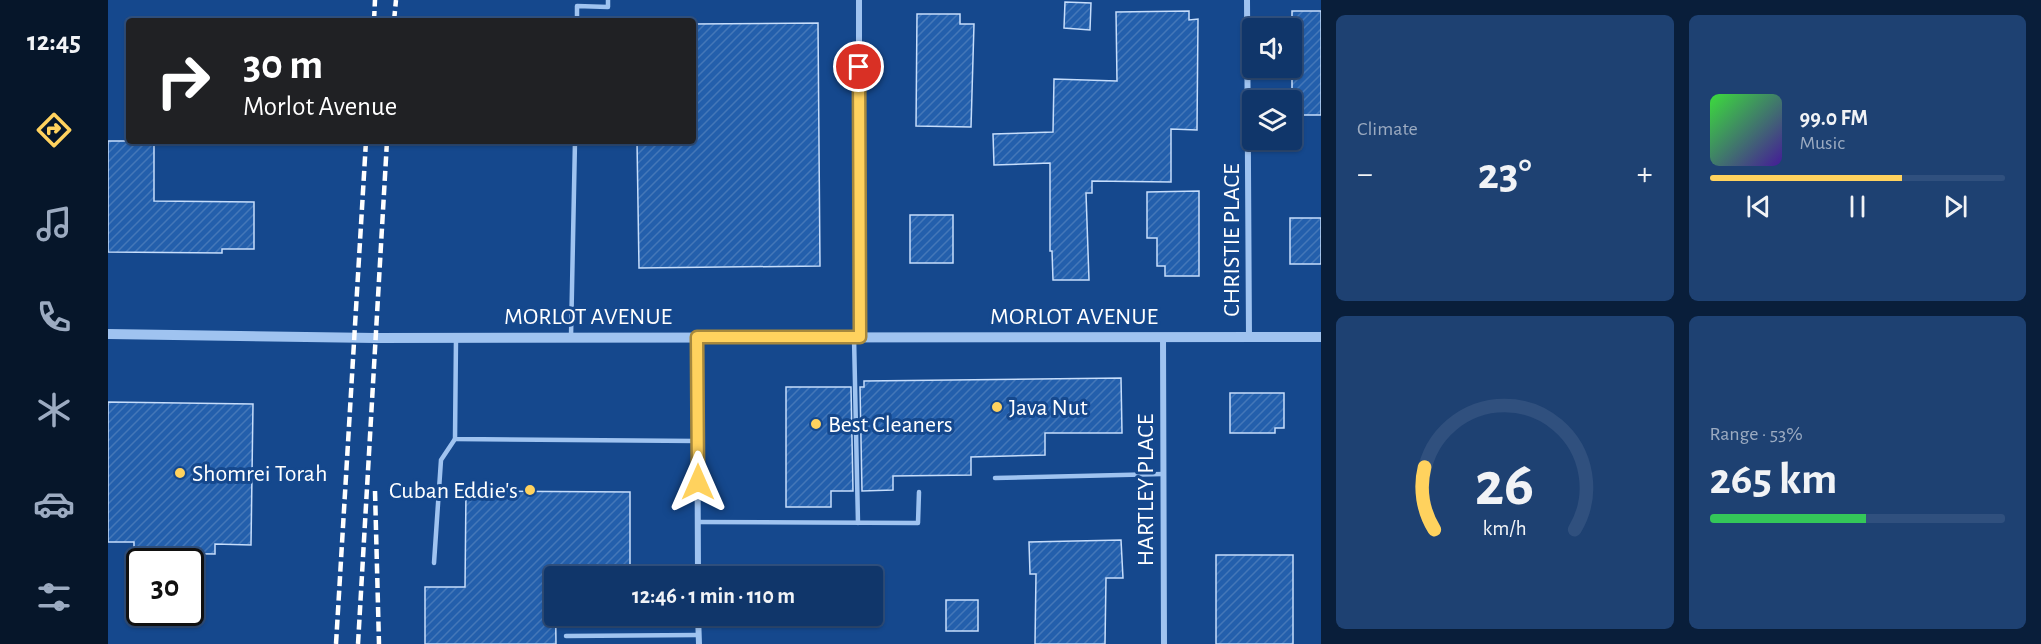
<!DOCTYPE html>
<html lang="en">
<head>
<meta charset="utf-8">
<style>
	:root { --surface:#10366a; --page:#1e4172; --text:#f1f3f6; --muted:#9cabc1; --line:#30507e; --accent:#ffd25e }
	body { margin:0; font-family:"Alegreya Sans",sans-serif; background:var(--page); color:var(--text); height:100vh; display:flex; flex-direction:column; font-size:22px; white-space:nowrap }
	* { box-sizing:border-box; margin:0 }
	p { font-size:20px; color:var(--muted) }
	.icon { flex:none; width:33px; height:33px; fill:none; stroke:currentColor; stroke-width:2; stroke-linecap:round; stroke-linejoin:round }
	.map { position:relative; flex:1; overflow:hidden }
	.panel { display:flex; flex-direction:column; gap:15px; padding:15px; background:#091e3a; width:720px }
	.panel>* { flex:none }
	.top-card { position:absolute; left:18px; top:18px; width:570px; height:126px; border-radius:6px; box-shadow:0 2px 4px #0004,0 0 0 2px var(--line); background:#202124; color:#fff; overflow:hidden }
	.tools { position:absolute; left:1134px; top:18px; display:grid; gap:12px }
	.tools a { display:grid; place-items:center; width:60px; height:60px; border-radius:6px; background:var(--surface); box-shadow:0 2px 4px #0004,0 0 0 2px var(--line); font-size:30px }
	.speed { position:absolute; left:18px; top:548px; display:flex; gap:12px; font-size:30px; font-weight:700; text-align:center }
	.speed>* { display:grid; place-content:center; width:78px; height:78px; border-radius:50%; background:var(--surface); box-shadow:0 2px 4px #0004,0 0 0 2px var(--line); line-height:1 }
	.speed .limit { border:3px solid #111; border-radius:9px; background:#fff; color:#111 }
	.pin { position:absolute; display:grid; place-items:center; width:51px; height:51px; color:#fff; margin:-26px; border:3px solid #fff; border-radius:50%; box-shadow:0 2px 6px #0007 }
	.me { position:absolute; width:66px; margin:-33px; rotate:0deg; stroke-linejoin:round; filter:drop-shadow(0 0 4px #0008) }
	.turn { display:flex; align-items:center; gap:21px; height:126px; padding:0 18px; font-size:27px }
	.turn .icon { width:78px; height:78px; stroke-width:2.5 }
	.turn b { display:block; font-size:42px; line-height:51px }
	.big { font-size:45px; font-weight:700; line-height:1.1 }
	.panel .tile { flex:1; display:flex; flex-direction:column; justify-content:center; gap:9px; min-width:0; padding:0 21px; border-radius:9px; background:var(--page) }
	.panel .dial { align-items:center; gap:0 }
	.dial svg { height:156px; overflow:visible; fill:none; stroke:var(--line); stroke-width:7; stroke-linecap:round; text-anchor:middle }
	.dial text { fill:var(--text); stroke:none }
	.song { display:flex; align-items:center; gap:18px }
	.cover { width:72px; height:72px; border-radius:9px; background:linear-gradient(135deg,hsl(120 70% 55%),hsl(260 70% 35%)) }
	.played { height:6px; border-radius:3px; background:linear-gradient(90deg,var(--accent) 65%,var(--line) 65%) }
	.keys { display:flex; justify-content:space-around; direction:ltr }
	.heat { display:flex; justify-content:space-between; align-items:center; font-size:33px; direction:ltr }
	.charge { height:9px; border-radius:4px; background:linear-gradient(90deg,#34c759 53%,var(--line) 0) }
	.panel .tiles { flex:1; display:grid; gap:15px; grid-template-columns:repeat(2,1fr) }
	.trip { position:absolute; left:436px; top:566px; width:339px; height:60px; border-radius:6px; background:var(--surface); box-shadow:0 2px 4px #0004,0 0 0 2px var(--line); font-weight:700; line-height:60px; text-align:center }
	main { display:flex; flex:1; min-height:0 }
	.menu { display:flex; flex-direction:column; width:108px; justify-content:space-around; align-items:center; background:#06162a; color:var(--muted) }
	.menu .icon { width:42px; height:42px }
	.menu .active { color:var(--accent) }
	.menu b { font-size:27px; color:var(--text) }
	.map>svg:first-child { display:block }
</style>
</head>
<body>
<main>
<nav class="menu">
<b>12:45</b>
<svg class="icon active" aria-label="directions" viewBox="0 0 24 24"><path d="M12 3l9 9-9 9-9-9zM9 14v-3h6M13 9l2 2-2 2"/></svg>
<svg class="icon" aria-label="music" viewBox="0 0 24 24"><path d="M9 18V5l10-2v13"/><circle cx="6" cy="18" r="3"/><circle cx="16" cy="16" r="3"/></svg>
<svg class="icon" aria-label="phone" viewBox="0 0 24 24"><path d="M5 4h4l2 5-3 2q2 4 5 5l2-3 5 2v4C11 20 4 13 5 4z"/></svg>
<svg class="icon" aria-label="climate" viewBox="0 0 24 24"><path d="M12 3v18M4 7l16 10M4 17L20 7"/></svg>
<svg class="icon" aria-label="car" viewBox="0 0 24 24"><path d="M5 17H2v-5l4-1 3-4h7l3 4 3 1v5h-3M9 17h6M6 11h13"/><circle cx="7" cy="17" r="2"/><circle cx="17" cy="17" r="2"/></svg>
<svg class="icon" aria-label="filters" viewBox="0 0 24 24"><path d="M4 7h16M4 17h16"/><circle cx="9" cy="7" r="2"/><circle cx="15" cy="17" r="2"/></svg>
</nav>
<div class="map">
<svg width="1213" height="644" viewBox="0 0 1213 644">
	<defs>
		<pattern id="building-hatch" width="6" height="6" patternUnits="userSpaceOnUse" patternTransform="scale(1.5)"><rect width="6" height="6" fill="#235fac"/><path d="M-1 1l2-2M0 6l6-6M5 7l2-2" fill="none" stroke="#4477b8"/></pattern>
	</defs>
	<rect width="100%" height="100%" fill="#15488d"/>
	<g fill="url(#building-hatch)" stroke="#c6ddfb" stroke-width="1.5">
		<path d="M957,2L983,3L982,30L956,28Z"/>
		<path d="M1081,11V20L1090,19L1089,130L1063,129V182L984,181V193H978L981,280H945L944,251H942V163L886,165L885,134L945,132L946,79L1009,81L1008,12Z"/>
		<rect x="1184" y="11" width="29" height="104"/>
		<path d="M809,14H852V24H866L863,127L808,126Z"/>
		<path d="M710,23L712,266L531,268L529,141H585V24Z"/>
		<path d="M0,141H46V201L146,202V249H114V253L0,252Z"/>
		<path d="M1091,191V276H1057V266H1049V238H1039V192Z"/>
		<rect x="802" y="215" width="43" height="48"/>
		<rect x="1182" y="218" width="31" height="46"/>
		<path d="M1013,378L1014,433H937V455L863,457V475L785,476V490L754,491L752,387H756V381Z"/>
		<path d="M678,387H743L745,491H723V507H678Z"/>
		<path d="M1122,393H1176V428H1167V433H1122Z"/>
		<path d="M0,402L145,404L143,545L107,544V554L26,553V542H0Z"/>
		<path d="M358,491L522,492V565H447L448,644H317V587H357Z"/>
		<path d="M1013,540L1015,578H998L997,644H927L928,574H922L921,542Z"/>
		<rect x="1108" y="555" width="77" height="89"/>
		<rect x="838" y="600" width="32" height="31"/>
	</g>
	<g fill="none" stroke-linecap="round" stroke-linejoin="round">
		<g stroke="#9fc3f0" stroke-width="4.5">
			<path d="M469,21V6L500,7V0"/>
			<path d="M463,337L467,141"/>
			<path d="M746,337L750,523"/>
			<path d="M348,338L347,439L589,441"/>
			<path d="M887,478L1055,474"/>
			<path d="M590,522L810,523L811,492"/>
			<path d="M326,563L333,460L347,439"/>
			<path d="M458,636L590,635"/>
		</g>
		<g stroke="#9fc3f0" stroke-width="6">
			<path d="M751,0V337"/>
			<path d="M1139,0L1141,337"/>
			<path d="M589,337L590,576"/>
			<path d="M1055,337L1056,644"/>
			<path d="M590,615L591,644"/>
		</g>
		<path stroke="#9fc3f0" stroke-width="10" d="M0,334L267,338L1213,337"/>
		<g stroke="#fff" stroke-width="4.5" stroke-dasharray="10 4.5" stroke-linecap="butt">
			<path d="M266,21L267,0"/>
			<path d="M286,21L288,0"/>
			<path d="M267,491L271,644"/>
			<path d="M228,644L258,141"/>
			<path d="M250,644L279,141"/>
		</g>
	</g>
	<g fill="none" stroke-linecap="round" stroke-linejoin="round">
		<g stroke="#a6883d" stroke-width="15">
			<path id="route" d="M590,482L589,337H752L751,67"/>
		</g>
		<use href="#route" stroke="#ffd25e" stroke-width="10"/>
	</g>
	<g fill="#ffd25e" stroke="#15488d" stroke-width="2">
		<circle cx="889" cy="407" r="6"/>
		<circle cx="708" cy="424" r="6"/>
		<circle cx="72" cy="473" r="6"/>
		<circle cx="422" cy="490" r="6"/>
	</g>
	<g text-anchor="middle" stroke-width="6" stroke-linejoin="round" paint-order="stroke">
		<g font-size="24" fill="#fff" stroke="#15488d">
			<text transform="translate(1123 240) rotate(-90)" y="8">CHRISTIE PLACE</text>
			<text x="480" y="324">MORLOT AVENUE</text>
			<text x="966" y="324">MORLOT AVENUE</text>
			<text transform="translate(1037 490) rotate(-90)" y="8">HARTLEY PLACE</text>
		</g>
		<g font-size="24" fill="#fff" stroke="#15488d" text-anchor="start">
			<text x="901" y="415">Java Nut</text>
			<text x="720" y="432">Best Cleaners</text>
			<text x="84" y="481">Shomrei Torah</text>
			<text x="410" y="498" text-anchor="end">Cuban Eddie's</text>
		</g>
	</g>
</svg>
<div class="tools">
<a><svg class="icon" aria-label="sound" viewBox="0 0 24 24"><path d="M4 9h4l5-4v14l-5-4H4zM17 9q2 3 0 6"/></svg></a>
<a><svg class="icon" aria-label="layers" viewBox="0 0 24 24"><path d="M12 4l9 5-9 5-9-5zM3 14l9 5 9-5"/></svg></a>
</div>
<div class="speed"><div class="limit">30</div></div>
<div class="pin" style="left:751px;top:67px;background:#d93025"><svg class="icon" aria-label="arrive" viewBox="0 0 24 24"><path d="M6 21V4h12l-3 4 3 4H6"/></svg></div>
<svg class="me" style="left:590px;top:482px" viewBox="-20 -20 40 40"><path d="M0-17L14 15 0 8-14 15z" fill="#ffd25e" stroke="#fff" stroke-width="4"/></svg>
<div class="trip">12:46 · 1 min · 110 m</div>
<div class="top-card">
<div class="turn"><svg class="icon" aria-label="right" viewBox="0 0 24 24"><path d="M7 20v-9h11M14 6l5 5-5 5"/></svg><div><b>30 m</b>Morlot Avenue</div></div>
</div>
</div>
<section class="panel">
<div class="tiles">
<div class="tile"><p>Climate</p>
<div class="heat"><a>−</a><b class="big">23°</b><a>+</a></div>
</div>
<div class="tile">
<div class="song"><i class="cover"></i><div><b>99.0 FM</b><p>Music</p></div></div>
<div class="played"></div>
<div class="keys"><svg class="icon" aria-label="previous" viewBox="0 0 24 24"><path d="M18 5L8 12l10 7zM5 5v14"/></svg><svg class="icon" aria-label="pause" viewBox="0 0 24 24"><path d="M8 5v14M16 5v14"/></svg><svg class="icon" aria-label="next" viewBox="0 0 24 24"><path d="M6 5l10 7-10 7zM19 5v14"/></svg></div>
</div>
<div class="tile dial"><svg viewBox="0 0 100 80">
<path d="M14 69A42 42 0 1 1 86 69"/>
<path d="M14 69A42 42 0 0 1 9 37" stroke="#ffd25e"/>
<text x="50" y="56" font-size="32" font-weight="700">26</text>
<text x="50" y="72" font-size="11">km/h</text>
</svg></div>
<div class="tile"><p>Range · 53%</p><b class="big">265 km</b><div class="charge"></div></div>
</div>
</section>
</main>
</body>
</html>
